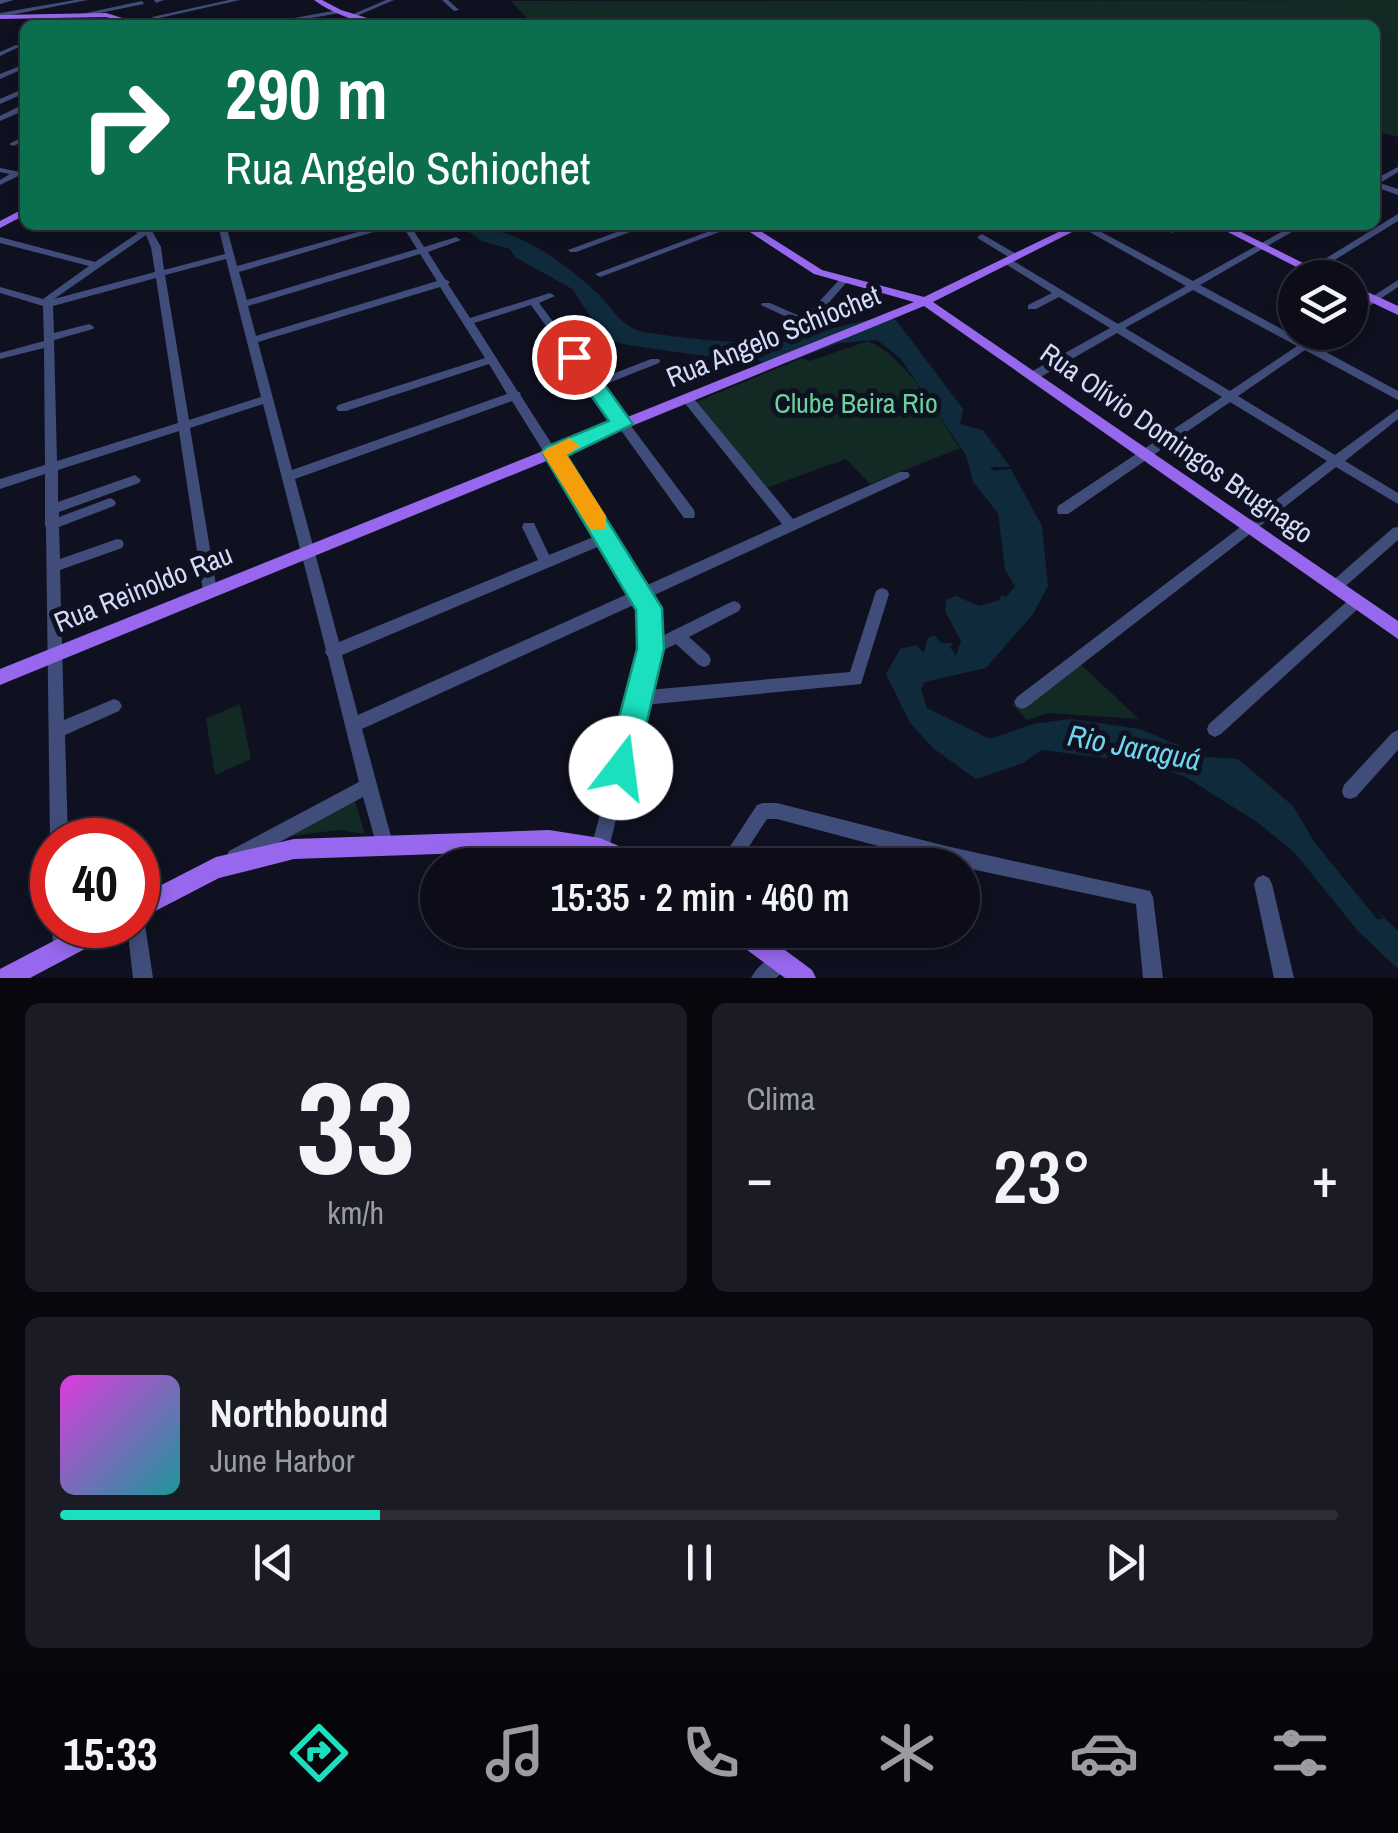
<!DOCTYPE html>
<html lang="pt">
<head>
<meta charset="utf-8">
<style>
	:root { --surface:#0c0d18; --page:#1a1b25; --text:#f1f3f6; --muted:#9a9ca2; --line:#2c2d37; --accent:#1bdfbe }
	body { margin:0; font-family:"Archivo Narrow",sans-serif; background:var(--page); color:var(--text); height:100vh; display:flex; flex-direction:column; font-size:38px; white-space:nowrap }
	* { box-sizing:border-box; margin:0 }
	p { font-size:32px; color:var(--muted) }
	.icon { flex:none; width:55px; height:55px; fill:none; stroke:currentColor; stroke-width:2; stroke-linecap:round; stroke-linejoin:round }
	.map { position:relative; height:978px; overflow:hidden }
	.panel { display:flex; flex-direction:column; gap:25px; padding:25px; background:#07070d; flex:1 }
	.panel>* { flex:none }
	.banner { position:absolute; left:20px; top:20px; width:1360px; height:210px; border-radius:15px; box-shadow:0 5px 15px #0003,0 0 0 2px var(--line); background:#0b6e4f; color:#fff; overflow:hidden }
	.tools { position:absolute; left:1278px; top:260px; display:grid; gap:20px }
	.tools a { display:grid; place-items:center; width:90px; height:90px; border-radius:50%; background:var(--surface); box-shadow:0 5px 15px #0003,0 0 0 2px var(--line); font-size:50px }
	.speed { position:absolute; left:30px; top:818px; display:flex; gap:20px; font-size:50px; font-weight:700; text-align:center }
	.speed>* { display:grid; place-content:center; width:130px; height:130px; border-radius:50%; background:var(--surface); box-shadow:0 5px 15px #0003,0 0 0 2px var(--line); line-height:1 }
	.speed .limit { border:15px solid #d22; background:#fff; color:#111 }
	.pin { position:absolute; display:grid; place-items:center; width:85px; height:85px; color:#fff; margin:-42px; border:5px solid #fff; border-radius:50%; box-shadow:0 2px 10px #0007 }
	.me { position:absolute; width:110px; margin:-55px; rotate:15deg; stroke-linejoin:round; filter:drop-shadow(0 0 8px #0008) }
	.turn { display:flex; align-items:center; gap:35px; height:210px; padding:0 40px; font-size:45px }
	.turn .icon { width:130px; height:130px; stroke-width:2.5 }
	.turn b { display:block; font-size:70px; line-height:85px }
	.big { font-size:75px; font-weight:600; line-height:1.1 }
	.panel .tile { flex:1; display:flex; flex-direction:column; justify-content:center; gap:15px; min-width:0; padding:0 35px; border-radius:15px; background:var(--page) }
	.panel .dial { align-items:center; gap:0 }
	.dial b { font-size:130px; line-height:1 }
	.song { display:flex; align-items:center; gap:30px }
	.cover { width:120px; height:120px; border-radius:15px; background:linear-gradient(135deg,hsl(300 70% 55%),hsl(180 70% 35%)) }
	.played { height:10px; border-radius:5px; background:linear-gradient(90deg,var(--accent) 25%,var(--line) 25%) }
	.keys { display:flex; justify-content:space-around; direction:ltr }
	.heat { display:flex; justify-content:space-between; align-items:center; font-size:55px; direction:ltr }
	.panel .tiles { flex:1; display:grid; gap:25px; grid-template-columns:1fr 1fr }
	.tile:last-child { grid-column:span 2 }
	.trip { position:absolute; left:420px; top:848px; width:560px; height:100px; border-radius:50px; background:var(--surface); box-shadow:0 5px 15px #0003,0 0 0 2px var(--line); font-weight:600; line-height:100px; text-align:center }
	.tab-bar { display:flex; height:160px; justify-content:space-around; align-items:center; background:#05050a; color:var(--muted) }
	.tab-bar .icon { width:70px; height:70px }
	.tab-bar .on { color:var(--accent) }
	.tab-bar b { font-size:45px; color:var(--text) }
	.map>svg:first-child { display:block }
</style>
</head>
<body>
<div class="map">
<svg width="1398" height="978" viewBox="0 0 1398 978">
	<rect width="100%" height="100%" fill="#101120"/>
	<g fill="#132923">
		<path d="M1398,0V137L1375,131V25H533L511,1Z"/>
		<path d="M868,341C909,359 935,412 960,448L870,484L846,459L766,488L696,402L802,358L810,361Z"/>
		<path d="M1077,661L1139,719L1048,713L1027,720L1013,705Z"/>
		<path d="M240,704L251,759L215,775L206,719Z"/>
		<path d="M354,799L365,834L338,830L284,837Z"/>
	</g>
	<path fill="#0f2a3a" d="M459,225C512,225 558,257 596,292C613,308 619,325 642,332C677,337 758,348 791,340C814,335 879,312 896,320L963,409L960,424L983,430L1010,467H990L994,471L1011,469L1042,526L1048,586L1033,614L986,668L925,682L921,689L927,708L990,739L1033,724L1070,719L1140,729L1206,757L1238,759L1293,806L1315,843L1377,919H1383L1378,912L1398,931V969L1358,931L1295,853L1257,822L1184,776L1115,754L1107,758L1041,750L1023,763L976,779L934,749L910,723L886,674L900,649L916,645L924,653L927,639L934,635L941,643H953L950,647L956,656L961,641L945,611L946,600L956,596L979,606L1000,600L1001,595L1006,597L1015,586L1005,570L998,513L973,482L966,455L900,358L877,340L839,343L794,360L763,363L755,358L703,356L622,344L605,338L572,289L515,257L510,249L482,241Z"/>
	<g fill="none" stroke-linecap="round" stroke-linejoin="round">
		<g fill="#404d7a" fill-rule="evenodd">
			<path d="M0,0H14L0,4Z"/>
			<path d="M75,0H88L0,17V13Z"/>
			<path d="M154,0H164L156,3Z"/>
			<path d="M229,0H240L155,19L152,17Z"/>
			<path d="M386,0H394L354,17L349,16Z"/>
			<path d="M442,0H448L459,10L454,11Z"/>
			<path d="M142,1L144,4L80,17L77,15Z"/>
			<path d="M338,10L340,13L270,25H256Z"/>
			<path d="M16,45L21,46L0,56V52Z"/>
			<path d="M25,64V68L0,79V74Z"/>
			<path d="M25,88V93L0,104V99Z"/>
			<path d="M22,105H25V110L0,121V116Z"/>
			<path d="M25,136V141L13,146L9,144Z"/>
			<path d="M1398,167V172L1380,183L1398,189V195L1375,187V179Z"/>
			<path d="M0,168L25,173V177L18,176L0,185V180L10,174L0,172Z"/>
			<path d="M1398,214V221L1315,272L1312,273L1307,270Z"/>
			<path d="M114,225H129L144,229L149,225H159L152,231L161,247L164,270L225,254L218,225H226L237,266L383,225H397L239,272L247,300L417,249L402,225H410L424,247L456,237L461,240L428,252L445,279L450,282L448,284L470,318L550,293L555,296L539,303L597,380L651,359H659L660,361L659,363L601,386L694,510L695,514L694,518H684L531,305L474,323L518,392H520L521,396L608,532L612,533V539L643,587L782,524L683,401L681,398L683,395H691L793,519L900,472H908L910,475L908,478L650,597L656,608L658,638L729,603L734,601L739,603L741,607L739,611L689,637L709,655L711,660L709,665L704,667L699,665L676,644L657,653L648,690L850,672L875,594L877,590L882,588L887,590L889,594L861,684L644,705L609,848L606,854L600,857L594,854L591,848L644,649L642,609L638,603L362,729L393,844L390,850L384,853L378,850L363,797L241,863L235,866L229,863L226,857L229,851L359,782L328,657L325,652L326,650L263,404L190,428L217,591L215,595L210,597L205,595L203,591L179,431L58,470V502L135,475L141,480L139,483L59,512V517L110,498L114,500L116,503L114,506L59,527L60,559L117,539L122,540L124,544L122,548L60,570L64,720L114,699L119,701L122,706L119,711L65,735L68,840H52V845L50,840L46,528L45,525V474L0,489V479L45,465L44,348L0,359V353L44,341L43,306L0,293V287L43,299L89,266L0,243V237L95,262L138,233ZM146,235L151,247L155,272L54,299ZM420,254L437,281L256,336L248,306ZM226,259L261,397L189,420L165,275ZM156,278L178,423L57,461L54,340L93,329L94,327L89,324L54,333L53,306ZM440,287L485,358L338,405L336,408L338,411H346L489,364L507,394L292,470L258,342ZM512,401L596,536L549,555L534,523H524L522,527L538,560L339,642L295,479ZM602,545L632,592L358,715L342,655Z"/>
			<path d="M636,225H649L576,252H570L568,250Z"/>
			<path d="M726,225H738L603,276L600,277L595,274Z"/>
			<path d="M1077,225H1088L1193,281L1294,225H1304L1200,285L1304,341L1317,332H1330L1313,345L1398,391V400L1305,350L1238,396L1335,455L1398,409V419L1345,461L1398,493V504L1336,467L1027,707L1022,709L1017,707L1014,702L1017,697L1327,461L1230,402L1068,514H1058L1057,510L1058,506L1222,397L1117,333L1037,379H1029L1028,376L1029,373L1110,328L1059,297L1036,309H1028V305L1052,293L1004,263V259H1010L1118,324L1186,286ZM1193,290L1297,346L1230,391L1125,328Z"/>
			<path d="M1172,225H1181L1172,233L1168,230Z"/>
			<path d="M982,234L1018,255L1020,257L1018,259H1012L979,239L977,237Z"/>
			<path d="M843,278L846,279V283L810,324H802L761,305L762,303H770L804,318L840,279Z"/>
			<path d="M1398,280V287L1350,319V311Z"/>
			<path d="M1398,527V540L1340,591L1335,593L1330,591L1328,587L1330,583L1393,528Z"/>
			<path d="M1356,596L1361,598L1363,602L1361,606L1221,734L1215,737L1209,734L1207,729L1209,724L1351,598Z"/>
			<path d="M1398,730V750L1356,797L1350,799L1344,797L1342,791L1344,785L1392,733Z"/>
			<path d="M763,803H777L946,846L1150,891L1153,897L1163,978H1143L1136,904L962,867V865L946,864L777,819H767L737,865H718L757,805Z"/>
			<path d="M1263,875L1269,878L1272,884L1294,978H1274L1254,884L1257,878Z"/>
			<path d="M138,916L143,918L145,925L153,978H133L127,925H138Z"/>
			<path d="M52,923V925H70L71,948L69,955L62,957L55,955L53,948L52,925Z"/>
			<path d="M781,952L788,954L790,961L788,968L776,978H751C756,967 770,956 781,952Z"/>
		</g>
		<g fill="#9768ed" fill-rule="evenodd">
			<path d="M314,0H322L341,10L390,25C363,25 335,15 314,0Z"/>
			<path d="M106,13L145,25H133L106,17L0,19V15Z"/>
			<path d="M25,208V215L0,228V221Z"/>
			<path d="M739,225H751L822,270L924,297L1073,225H1086L933,302L1398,621V639L924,306L0,685V669L914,302L814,274Z"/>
			<path d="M1214,225H1227L1333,278H1318Z"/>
			<path d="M1350,284L1398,306V315L1350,292Z"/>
			<path d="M549,830L600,838L647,858L651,865H615L600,858L549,850L294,859L219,878L138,920V897L216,857L294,839Z"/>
			<path d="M84,925H118L115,933L30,978H0V969Z"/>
			<path d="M728,930H758L812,970L816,978H785L731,938Z"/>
		</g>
	</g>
	<path fill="#1bdfbe" stroke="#12917c" stroke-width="2.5" d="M574,350L581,352L633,424L567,456L662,608L664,649L636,768L632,778L621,782L611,778L606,768L637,649L636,610L542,452L546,447L609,421L564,357Z"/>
	<path fill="#f59e0b" d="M569,438L580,446L567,455L606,516V529H590L542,452Z"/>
	<g text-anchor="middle" stroke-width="10" stroke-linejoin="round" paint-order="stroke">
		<g font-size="28" fill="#d4dafa" stroke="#101120">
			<text transform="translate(773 336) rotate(-22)" y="10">Rua Angelo Schiochet</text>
			<text transform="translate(1177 443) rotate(35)" y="10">Rua Olívio Domingos Brugnago</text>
			<text transform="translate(143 588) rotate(-22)" y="10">Rua Reinoldo Rau</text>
		</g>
		<g font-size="28" fill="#69d19b" stroke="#101120">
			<text x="856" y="413">Clube Beira Rio</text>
		</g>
		<g font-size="30" font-style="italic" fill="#6ed5ee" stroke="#101120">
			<text transform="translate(1134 748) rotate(11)" y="10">Rio Jaraguá</text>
		</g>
	</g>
</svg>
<div class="tools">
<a><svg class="icon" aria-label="layers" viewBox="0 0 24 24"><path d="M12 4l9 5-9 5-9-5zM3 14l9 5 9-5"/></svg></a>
</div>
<div class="speed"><div class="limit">40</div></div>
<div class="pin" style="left:574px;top:357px;background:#d93025"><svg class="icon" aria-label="arrive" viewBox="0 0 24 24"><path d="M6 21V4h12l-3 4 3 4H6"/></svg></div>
<svg class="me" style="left:621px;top:768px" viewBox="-20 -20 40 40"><circle r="19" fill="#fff"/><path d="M0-13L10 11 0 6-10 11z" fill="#1bdfbe"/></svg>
<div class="trip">15:35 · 2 min · 460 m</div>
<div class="banner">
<div class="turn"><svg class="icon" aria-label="right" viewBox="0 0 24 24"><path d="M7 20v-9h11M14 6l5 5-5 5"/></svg><div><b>290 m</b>Rua Angelo Schiochet</div></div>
</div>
</div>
<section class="panel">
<div class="tiles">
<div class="tile dial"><b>33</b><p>km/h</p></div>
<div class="tile"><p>Clima</p>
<div class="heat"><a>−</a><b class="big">23°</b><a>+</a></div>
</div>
<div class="tile">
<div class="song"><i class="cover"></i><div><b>Northbound</b><p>June Harbor</p></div></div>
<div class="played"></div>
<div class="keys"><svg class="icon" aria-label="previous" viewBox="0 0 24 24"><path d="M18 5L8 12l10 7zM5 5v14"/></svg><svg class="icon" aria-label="pause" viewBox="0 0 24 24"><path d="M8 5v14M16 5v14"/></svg><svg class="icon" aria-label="next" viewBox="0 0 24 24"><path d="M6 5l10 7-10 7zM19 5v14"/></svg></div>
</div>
</div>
</section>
<nav class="tab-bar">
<b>15:33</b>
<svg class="icon on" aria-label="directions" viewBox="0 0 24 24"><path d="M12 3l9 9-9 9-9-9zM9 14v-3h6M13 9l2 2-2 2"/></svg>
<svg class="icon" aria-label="music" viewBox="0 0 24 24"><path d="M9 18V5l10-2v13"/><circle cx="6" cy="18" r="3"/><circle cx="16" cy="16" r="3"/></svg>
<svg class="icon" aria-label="phone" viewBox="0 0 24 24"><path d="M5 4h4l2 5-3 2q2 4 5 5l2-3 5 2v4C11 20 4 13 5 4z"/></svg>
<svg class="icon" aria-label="climate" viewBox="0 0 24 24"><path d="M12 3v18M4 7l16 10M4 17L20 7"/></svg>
<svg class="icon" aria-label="car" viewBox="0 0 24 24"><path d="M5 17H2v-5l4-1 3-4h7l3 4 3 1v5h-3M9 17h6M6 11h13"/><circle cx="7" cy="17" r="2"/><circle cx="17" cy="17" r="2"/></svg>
<svg class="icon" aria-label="filters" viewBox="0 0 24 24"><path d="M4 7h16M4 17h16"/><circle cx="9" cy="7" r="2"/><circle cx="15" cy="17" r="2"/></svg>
</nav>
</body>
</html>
